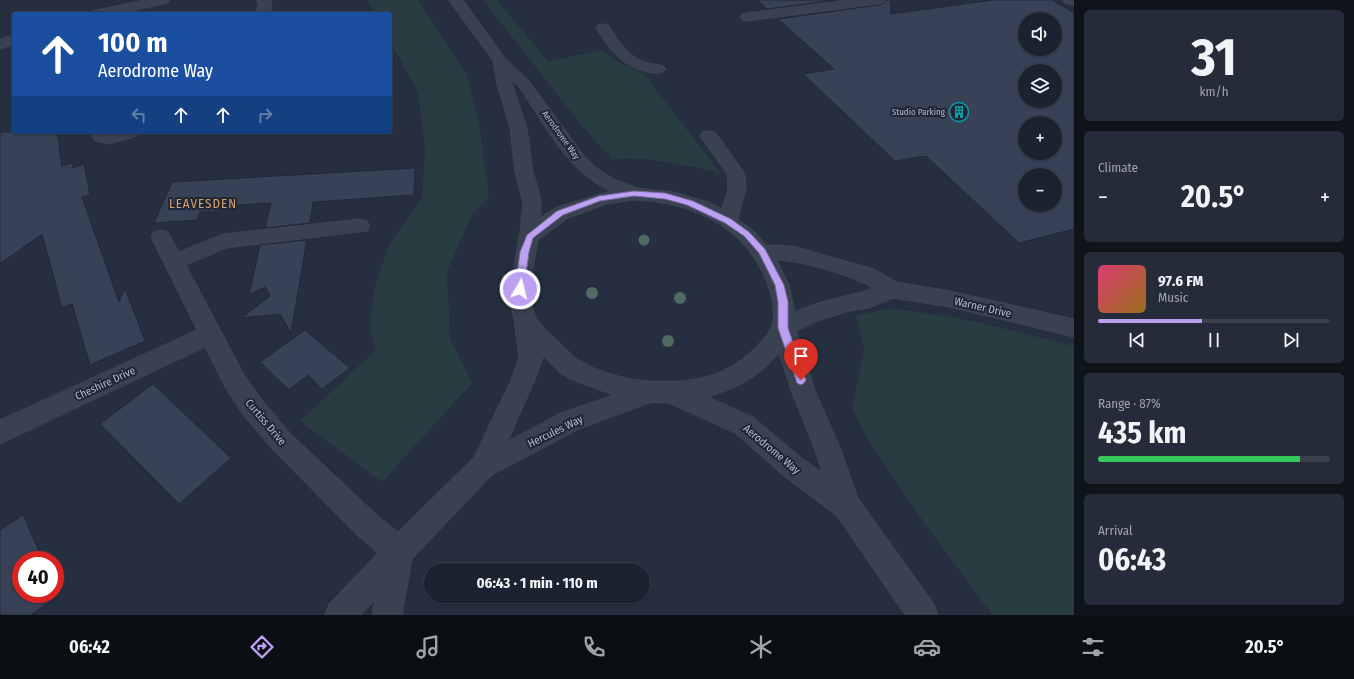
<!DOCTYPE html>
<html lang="en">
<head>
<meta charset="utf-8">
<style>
	:root { --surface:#1c2330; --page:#252b38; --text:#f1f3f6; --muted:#a0a4ab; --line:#3a404c; --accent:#bca0f2 }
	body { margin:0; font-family:"Fira Sans Condensed",sans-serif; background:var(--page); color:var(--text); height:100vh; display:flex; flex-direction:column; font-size:15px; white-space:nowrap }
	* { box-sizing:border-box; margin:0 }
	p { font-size:13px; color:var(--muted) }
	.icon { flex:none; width:22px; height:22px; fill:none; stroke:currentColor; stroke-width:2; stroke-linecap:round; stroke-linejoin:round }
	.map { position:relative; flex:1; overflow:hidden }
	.drawer { display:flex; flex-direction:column; gap:10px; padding:10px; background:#0f131a; width:280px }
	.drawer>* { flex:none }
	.hud { position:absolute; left:12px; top:12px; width:380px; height:122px; border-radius:4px; box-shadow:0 1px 3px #0004,0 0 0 1px var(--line); background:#1a4fa0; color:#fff; overflow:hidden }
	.buttons { position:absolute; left:1018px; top:12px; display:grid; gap:8px }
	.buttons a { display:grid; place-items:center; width:44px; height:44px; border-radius:50%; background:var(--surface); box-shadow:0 1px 3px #0004,0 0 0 1px var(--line); font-size:20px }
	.speed { position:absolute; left:12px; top:551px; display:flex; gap:8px; font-size:20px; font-weight:700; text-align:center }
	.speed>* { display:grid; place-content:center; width:52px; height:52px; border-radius:50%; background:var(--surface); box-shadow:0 1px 3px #0004,0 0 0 1px var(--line); line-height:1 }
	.speed .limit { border:6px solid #d22; background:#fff; color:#111 }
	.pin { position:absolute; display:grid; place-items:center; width:34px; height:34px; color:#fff; margin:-41px -17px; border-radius:50% 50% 50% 0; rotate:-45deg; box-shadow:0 0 4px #0007 }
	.pin .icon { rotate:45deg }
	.me { position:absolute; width:44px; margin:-22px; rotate:8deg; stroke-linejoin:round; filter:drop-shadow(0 0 3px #0008) }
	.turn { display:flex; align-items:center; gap:14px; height:84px; padding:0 20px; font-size:18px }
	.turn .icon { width:52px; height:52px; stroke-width:2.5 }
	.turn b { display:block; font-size:28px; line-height:34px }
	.lanes { display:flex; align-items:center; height:38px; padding:0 20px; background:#0003; justify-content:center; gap:20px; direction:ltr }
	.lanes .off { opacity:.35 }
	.big { font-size:30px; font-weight:700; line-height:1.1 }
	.drawer .widget { flex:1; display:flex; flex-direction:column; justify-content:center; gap:6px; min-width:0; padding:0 14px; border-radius:6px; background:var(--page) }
	.drawer .dial { align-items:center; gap:0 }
	.dial b { font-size:52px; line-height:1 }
	.song { display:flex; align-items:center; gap:12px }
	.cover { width:48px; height:48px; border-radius:6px; background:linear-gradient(135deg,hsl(340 70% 55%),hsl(40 70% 35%)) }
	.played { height:4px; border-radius:2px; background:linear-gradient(90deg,var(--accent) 45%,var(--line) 45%) }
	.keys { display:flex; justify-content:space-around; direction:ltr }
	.heat { display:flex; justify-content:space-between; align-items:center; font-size:22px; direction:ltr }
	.charge { height:6px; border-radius:3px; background:linear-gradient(90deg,#34c759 87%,var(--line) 0) }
	.trip { position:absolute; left:424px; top:563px; width:226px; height:40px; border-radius:20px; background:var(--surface); box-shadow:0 1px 3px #0004,0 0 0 1px var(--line); font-weight:700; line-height:40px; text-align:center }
	.tab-bar { display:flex; height:64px; justify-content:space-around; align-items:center; background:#0b0e13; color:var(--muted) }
	.tab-bar .icon { width:28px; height:28px }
	.tab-bar .current { color:var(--accent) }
	.tab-bar b { font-size:18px; color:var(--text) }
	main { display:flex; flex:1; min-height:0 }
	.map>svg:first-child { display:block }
</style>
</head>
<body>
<main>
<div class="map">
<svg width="1074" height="615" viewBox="0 0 1074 615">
	<rect width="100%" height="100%" fill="#262f40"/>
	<g fill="#283c41">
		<path d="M367,0H418L466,73L480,129L489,198L473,213L447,271L450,338L472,383L382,482L300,421L376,350L371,333V313L375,287L389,245L422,197L425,150L418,92L390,41V14H375Z"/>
		<path d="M483,0H497L548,61L602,50L617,61L644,74L722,175C711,170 701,168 689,166C663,161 639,157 612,159L582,126Z"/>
		<path d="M888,309C952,313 1012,331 1074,346V615H992L916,511L869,442L852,408L864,350L856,315Z"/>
	</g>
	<g fill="#384256" stroke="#212837" fill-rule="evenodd">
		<path d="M757,0H836L767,9Z"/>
		<path d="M886,0H890L891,14L993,0H1052L1074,13V229L1019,243L926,156L895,161L803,74L834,69L778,19L878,5L883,4ZM1025,19H1055V49H1025ZM1025,71H1055V101H1025ZM1025,123H1055V153H1025ZM1025,175H1055V205H1025Z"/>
		<path d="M0,132H57L62,166L72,163L73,168L84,164L90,195L82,197L119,302L125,288L145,341L90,365L72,304L62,308L42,234L0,264Z"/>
		<path d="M415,168L414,195L313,202L310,223L265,228L271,203L221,206L220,211L200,212L197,220L154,223L172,182Z"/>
		<path d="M307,240L291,333L280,314L241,318L270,296L265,287L249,295L260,245Z"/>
		<path d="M305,330L350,368L322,389L308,375L289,390L260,362Z"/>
		<path d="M153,384L231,458L179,504L100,424Z"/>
		<path d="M23,515L43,560H21V594H55V586L59,595L31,615H0V530Z"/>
	</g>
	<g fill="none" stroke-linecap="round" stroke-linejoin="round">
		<g stroke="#434a59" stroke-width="1">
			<g id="minor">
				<path d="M145,0H170L168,3L117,14H91L93,11Z"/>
				<path d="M257,0H271L272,5L270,14H256L258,5Z"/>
				<path d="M449,0H463L505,58L530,82L584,156L598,169L614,179L638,188L673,192L708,202L722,209L728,189L727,174L700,136L703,132L709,131L715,132L745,174L746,189L738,219L755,232L766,245L793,246L874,269L896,282L950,291L1074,319V337L950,307L893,298L869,308L849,311L818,321L796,331L816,393L839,445L858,498L934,604L938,615H905L837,516L785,477L735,433L669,403L652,402L579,429L492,475L412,559L402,615H372L375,600L361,615H325L329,604L378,553L358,536L273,450L244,416L225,387L205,347L0,444V420L197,330L151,237L154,232L161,230L168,232L179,252L223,234L360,219L367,221L370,226L367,231L226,248L186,265L243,373L262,400L291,434L378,516L398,532L474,457L510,382L519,358L514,319L510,302V288L520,232L523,203L515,172L510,128L497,84L493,61ZM511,80L520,88C544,124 569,174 611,191L557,207L541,217V199L533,172L527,128ZM633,200C678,201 725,217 752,255C765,274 778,302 772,326C771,330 766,335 764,338C748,357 728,372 704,377C666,387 612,381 579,360C572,356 567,349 561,344C553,336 539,325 535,315C526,291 534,264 538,240L568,218L607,204ZM777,260C803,261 850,275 873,288C865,292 857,293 849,295C831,299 812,304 795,312L789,285ZM779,352L792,393L813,445L822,472L803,459L753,417L708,397C736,388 761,377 779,352ZM542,355L559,372L570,379L613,395L561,413L508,441L534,382L543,358Z"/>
				<path d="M848,0H885L883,3L878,4L747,21L742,20L740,17L742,14L747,13Z"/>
				<path d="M1063,0H1074V6L1065,3Z"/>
				<path d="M603,24L608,25C618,40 627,56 645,62C651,64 657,64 663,66L666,69L663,72C657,74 651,73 644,71C620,65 609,48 596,28L598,25Z"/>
				<path d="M14,35V44L0,49V40Z"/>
				<path d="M91,132H107L109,134L114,132H139L137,136L110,144L95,141Z"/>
			</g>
		</g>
		<use href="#minor" fill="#3a4150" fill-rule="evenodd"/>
	</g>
	<g fill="#4e6a61">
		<circle cx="644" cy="240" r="5.5"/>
		<circle cx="592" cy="293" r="6"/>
		<circle cx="680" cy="298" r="6"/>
		<circle cx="668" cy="341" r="6"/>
	</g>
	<path fill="#bca0f2" stroke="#7a689d" d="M634,191L665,193L693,201L731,219L749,232L765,249L784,285L788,302V328L806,380L804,383L801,385L797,383L796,380L778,328V302L775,285L759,253L744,236L725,223L687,205L665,199L634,196L600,201L563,215L533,238L529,252L524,289L520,292L516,291L515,289L520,252L527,235L557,211L599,196Z"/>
	<defs>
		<g id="building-ring" transform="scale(1)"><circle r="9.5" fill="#1f2636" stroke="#0f9aa8" stroke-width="1.5"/><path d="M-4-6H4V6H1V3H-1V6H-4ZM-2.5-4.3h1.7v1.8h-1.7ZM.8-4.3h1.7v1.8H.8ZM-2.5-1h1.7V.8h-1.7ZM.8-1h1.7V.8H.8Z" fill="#0f9aa8"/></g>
	</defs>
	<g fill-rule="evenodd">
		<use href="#building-ring" x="959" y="112"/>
	</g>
	<g text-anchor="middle" stroke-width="4" stroke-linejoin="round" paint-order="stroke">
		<g font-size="9" fill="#b6bccb" stroke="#1f2636" text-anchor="end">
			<text x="945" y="115">Studio Parking</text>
		</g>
		<g font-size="9" fill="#b6bccb" stroke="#1f2636">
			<text transform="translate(561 135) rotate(54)" y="3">Aerodrome Way</text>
		</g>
		<g font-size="11" fill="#b6bccb" stroke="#1f2636">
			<text transform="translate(983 307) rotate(13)" y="4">Warner Drive</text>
			<text transform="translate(105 383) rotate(-25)" y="4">Cheshire Drive</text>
			<text transform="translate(266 422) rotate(50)" y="4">Curtiss Drive</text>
			<text transform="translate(555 431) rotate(-26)" y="4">Hercules Way</text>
			<text transform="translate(772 449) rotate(40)" y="4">Aerodrome Way</text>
		</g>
		<g font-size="13" letter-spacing="1" fill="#d5a067" stroke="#1f2636">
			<text x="203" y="208">LEAVESDEN</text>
		</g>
	</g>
</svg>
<div class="buttons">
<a><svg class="icon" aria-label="sound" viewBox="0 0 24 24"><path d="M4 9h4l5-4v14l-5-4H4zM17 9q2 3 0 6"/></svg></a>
<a><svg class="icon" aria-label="layers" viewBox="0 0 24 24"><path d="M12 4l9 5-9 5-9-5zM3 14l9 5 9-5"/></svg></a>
<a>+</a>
<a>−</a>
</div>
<div class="speed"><div class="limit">40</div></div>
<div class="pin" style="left:801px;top:380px;background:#d93025"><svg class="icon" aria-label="arrive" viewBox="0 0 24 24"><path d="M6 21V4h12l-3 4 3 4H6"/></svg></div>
<svg class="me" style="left:520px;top:289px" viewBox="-20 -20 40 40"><circle r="17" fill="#bca0f2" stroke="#fff" stroke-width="3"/><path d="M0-11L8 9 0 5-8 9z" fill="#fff"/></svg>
<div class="trip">06:43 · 1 min · 110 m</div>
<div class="hud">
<div class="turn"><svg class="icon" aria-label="ahead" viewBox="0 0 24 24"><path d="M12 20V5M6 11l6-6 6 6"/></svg><div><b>100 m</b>Aerodrome Way</div></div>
<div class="lanes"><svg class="icon off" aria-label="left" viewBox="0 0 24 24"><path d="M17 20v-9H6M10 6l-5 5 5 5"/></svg><svg class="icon" aria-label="ahead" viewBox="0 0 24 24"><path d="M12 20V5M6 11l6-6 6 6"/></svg><svg class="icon" aria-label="ahead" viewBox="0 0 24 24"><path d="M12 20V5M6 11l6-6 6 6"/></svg><svg class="icon off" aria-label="right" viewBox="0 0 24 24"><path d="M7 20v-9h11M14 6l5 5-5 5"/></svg></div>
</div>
</div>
<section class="drawer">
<div class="widget dial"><b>31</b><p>km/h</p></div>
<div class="widget"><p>Climate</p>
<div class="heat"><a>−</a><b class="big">20.5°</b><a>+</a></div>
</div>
<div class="widget">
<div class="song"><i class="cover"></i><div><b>97.6 FM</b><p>Music</p></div></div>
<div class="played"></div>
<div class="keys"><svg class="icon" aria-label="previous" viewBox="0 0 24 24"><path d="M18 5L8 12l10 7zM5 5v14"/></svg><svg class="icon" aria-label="pause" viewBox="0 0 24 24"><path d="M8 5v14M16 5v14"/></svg><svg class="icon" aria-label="next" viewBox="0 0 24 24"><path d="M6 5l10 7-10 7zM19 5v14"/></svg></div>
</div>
<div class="widget"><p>Range · 87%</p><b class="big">435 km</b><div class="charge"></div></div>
<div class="widget"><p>Arrival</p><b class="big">06:43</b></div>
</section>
</main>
<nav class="tab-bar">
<b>06:42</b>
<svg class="icon current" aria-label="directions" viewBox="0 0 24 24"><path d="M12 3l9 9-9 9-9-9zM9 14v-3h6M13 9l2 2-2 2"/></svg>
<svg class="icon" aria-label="music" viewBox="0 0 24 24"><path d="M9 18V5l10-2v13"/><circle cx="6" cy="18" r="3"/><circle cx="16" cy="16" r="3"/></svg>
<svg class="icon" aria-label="phone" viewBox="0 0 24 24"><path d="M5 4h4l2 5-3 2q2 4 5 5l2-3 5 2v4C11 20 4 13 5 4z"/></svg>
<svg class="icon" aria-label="climate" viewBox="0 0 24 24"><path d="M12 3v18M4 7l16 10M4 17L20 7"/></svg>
<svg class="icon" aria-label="car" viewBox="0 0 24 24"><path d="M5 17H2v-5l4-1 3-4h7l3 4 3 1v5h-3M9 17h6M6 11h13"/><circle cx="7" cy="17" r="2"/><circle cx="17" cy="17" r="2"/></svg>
<svg class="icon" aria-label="filters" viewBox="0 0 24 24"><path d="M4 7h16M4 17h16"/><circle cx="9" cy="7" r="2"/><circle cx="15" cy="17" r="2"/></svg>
<b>20.5°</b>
</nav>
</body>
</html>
